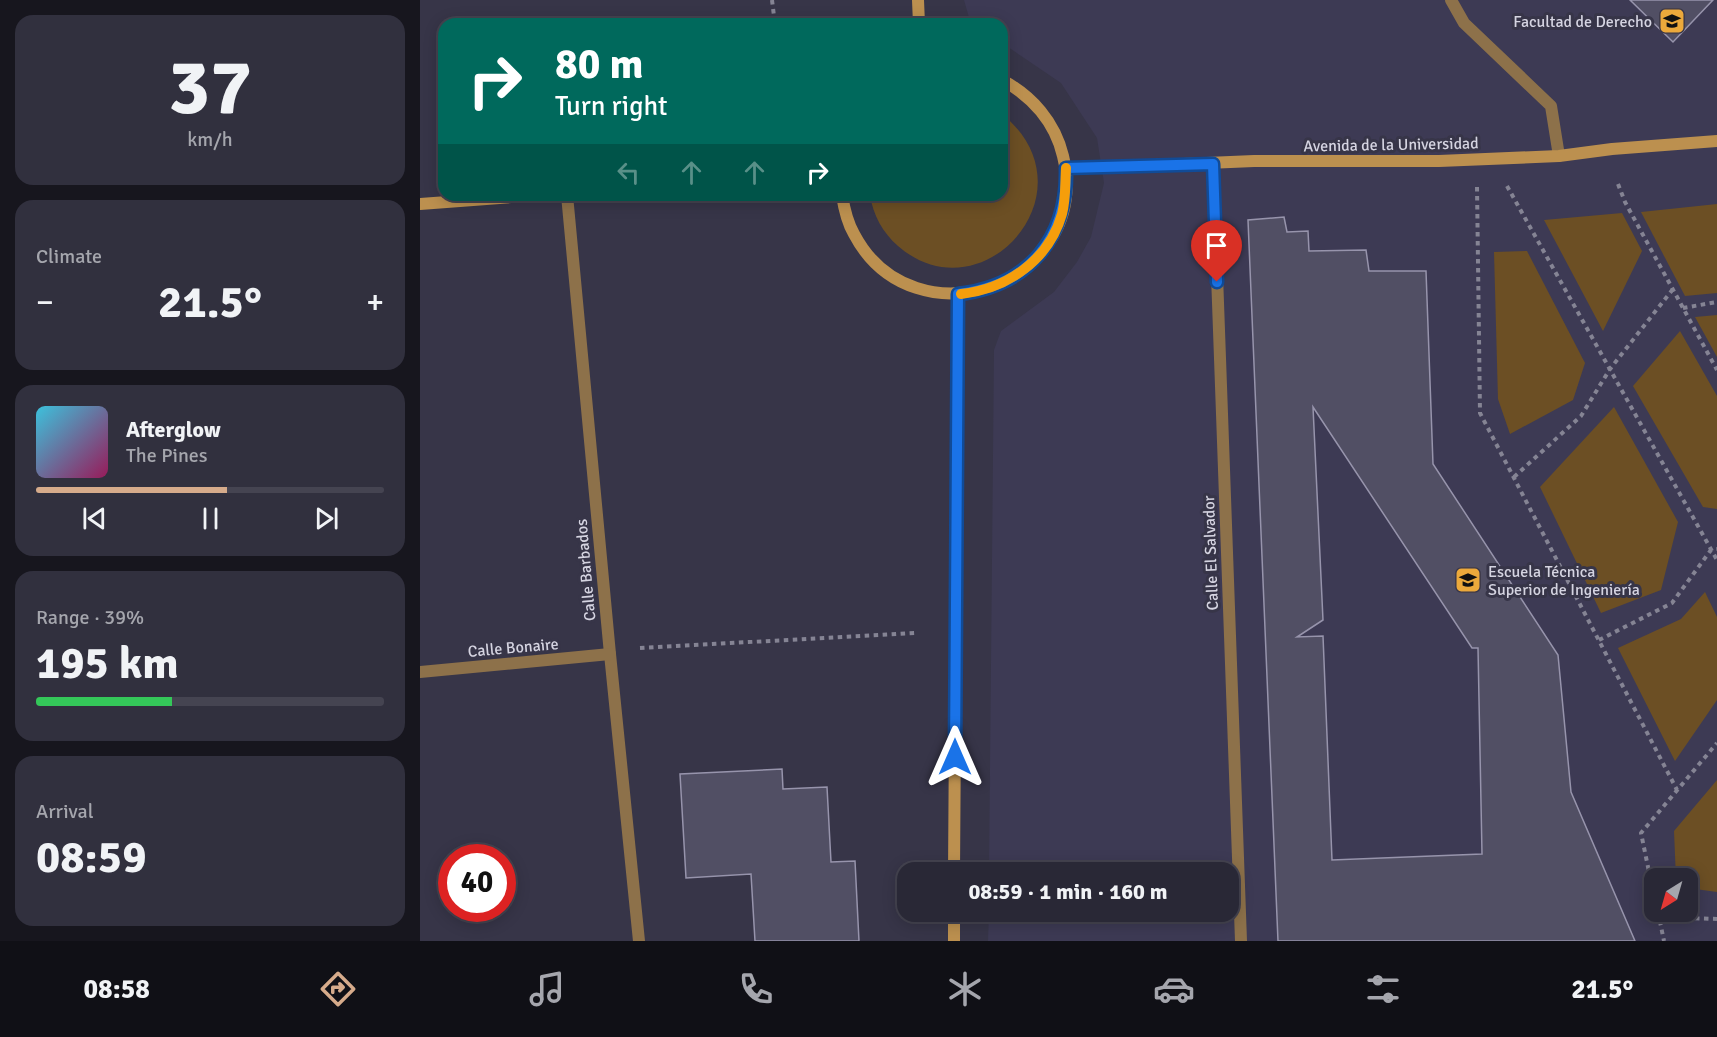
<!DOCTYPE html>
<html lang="en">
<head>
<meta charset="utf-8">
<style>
	:root { --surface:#292836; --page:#31303e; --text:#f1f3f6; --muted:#a5a6ad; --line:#454451; --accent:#d6ab8b }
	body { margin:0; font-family:Signika,sans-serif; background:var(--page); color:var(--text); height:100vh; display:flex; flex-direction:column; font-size:22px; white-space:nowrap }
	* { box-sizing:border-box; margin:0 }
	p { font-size:20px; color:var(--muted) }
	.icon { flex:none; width:33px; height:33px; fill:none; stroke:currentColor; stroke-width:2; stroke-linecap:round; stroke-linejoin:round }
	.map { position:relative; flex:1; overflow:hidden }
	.sheet { display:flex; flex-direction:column; gap:15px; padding:15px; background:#17161e; width:420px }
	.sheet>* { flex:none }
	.hud { position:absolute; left:18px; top:18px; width:570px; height:183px; border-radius:18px; box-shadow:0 3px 15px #0003,0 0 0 2px var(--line); background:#00695c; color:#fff; overflow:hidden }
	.needle { width:39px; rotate:217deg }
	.fabs { position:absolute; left:1224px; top:868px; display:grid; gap:12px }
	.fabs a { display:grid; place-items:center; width:54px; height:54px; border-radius:12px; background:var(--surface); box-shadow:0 3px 15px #0003,0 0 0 2px var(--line); font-size:30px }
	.speed { position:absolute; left:18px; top:844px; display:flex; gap:12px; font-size:30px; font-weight:700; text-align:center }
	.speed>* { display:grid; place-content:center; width:78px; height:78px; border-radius:50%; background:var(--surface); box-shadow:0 3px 15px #0003,0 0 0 2px var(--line); line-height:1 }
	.speed .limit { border:9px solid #d22; background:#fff; color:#111 }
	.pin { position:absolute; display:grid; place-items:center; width:51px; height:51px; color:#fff; margin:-62px -26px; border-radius:50% 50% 50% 0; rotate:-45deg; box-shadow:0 0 6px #0007 }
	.pin .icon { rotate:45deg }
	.me { position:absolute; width:66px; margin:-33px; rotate:0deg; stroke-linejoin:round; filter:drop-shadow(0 0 4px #0008) }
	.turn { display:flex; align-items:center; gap:21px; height:126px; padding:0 18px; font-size:27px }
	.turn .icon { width:78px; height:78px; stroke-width:2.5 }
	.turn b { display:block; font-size:42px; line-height:51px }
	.lanes { display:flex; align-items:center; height:57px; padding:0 18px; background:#0003; justify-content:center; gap:30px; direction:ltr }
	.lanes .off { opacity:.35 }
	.big { font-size:45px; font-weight:800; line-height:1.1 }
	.sheet .card { flex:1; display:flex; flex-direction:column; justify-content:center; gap:9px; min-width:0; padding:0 21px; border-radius:18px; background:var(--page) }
	.sheet .dial { align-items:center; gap:0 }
	.dial b { font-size:78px; line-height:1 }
	.song { display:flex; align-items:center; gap:18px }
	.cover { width:72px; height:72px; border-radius:9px; background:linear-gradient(135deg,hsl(190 70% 55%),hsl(330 70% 35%)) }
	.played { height:6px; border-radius:3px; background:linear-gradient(90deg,var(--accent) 55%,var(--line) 55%) }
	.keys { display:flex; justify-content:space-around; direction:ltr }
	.heat { display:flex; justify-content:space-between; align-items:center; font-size:33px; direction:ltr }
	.charge { height:9px; border-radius:4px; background:linear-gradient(90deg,#34c759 39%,var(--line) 0) }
	.trip { position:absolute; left:477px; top:862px; width:342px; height:60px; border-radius:18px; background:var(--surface); box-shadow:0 3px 15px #0003,0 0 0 2px var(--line); font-weight:800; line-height:60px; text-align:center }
	.dock { display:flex; height:96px; justify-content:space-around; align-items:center; background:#101016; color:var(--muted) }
	.dock .icon { width:42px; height:42px }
	.dock .current { color:var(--accent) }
	.dock b { font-size:27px; color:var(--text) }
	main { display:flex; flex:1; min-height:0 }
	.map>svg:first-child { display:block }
</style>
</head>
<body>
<main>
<section class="sheet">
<div class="card dial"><b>37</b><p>km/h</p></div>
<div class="card"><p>Climate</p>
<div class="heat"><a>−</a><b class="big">21.5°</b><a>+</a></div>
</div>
<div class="card">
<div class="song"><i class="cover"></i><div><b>Afterglow</b><p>The Pines</p></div></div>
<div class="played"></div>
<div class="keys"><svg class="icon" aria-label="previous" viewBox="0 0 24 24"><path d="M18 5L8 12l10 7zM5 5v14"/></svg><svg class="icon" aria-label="pause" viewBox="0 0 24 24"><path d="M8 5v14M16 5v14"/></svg><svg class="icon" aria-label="next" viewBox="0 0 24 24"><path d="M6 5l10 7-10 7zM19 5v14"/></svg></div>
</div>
<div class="card"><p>Range · 39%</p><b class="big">195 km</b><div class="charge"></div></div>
<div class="card"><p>Arrival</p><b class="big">08:59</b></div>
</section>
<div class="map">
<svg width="1297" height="941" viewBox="0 0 1297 941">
	<rect width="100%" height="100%" fill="#373548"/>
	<path fill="#3d3a54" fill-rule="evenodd" d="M544,0H1297V941H568L569,912H808V873H569L574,350L581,331L634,292L657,262L671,237L684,183L677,138L641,83L582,43V24H554L550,21ZM1234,879H1268V912H1234Z"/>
	<g fill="#6c4f24">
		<path d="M582,114C677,191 562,319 478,246C463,233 453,215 450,195H582Z"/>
		<path d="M1297,204V293L1265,296L1221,212Z"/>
		<path d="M1202,213L1222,251L1183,331L1124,220Z"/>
		<path d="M1107,251L1165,363L1153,400L1090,434L1078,399L1074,252Z"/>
		<path d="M1297,315V357L1275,317Z"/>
		<path d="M1260,331L1297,396V509L1283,507L1213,386Z"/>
		<path d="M1194,407L1258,522L1241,590L1181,613L1120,487Z"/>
		<path d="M1285,592L1297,617V700L1255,761L1198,648L1261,619Z"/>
		<path d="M1297,780V892L1268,888V879H1256L1254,831Z"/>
	</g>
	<g fill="#514f64" stroke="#9794ac" stroke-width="1.5" fill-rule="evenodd">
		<path d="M1210,0H1293L1253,42Z"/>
		<path d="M864,217L867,232L888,231L889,251L946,250L949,271H1006L1013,464L1138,655L1151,792L1215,941H858L828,220ZM893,407L1052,648H1058L1062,854L912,860L903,636L877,637L903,620Z"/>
		<path d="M362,769L363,789L407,787L411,862L435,861L439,941H335L331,874L266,878L260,774Z"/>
	</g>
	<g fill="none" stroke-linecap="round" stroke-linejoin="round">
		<g stroke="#858494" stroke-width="4" stroke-dasharray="4.5 4.5" stroke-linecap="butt">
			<path d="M352,0L355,24"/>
			<path d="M1198,184L1205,202L1297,370"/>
			<path d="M1087,186L1297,560"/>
			<path d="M1057,187L1060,413L1257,790"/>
			<path d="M1263,308L1297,302"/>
			<path d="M1094,477L1161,416L1190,369L1253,289"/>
			<path d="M1179,640L1252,603L1291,550L1297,549"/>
			<path d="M220,648L495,633"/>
			<path d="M1234,896L1221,833L1297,743"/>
			<path d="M1238,912L1244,941"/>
			<path d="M1239,917L1297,919"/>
		</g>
		<path stroke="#8d714a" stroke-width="12" d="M1031,0L1044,23L1131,106L1139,156"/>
		<g stroke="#8d714a" stroke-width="12">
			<path d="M793,164L821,941"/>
			<path d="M147,195L190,654L219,941"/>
			<path d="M0,672L190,654"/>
		</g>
		<g stroke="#bc904f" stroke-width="12">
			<path d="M498,0L499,24"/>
			<path d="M646,169L834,161H1019L1139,156L1192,149L1297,141"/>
			<path d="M422,195C424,208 427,222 434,234C494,348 674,284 643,156C635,122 612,96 582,80"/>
			<path d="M0,204L119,195"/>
			<path d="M534,873L538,294"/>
			<path d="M534,941V912"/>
		</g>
	</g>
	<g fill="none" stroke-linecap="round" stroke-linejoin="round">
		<g stroke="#114b97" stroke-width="15">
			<path id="route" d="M535,757L538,294C609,286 648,238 646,168L793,164L797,282"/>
		</g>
		<use href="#route" stroke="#1a73e8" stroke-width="10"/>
		<path stroke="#f59e0b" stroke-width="10" d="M541,294C587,289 629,260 642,214C646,199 645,183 646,168"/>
	</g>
	<defs>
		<g id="university-square" transform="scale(1.35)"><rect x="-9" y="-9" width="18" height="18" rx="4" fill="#eca93b" stroke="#373548"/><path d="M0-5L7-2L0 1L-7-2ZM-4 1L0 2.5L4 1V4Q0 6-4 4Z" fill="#111"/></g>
	</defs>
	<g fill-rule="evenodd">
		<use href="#university-square" x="1252" y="21"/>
		<use href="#university-square" x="1048" y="580"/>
	</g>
	<g text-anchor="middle" stroke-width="6" stroke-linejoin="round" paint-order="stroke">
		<g font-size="16" fill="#d5d4e1" stroke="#373548" text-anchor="end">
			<text x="1232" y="27">Facultad de Derecho</text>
			<text x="1068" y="577" text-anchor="start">Escuela Técnica<tspan x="1068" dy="18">Superior de Ingeniería</tspan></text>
		</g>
		<g font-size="16" fill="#d5d4e1" stroke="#373548">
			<text transform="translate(971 144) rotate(-1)" y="6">Avenida de la Universidad</text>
			<text transform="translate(790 553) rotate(-92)" y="6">Calle El Salvador</text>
			<text transform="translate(165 570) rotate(-95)" y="6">Calle Barbados</text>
			<text transform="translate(93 647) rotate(-5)" y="6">Calle Bonaire</text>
		</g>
	</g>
</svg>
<div class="fabs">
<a><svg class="needle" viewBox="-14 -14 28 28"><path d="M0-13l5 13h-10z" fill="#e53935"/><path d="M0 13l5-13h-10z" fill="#a5a6ad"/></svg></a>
</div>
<div class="speed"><div class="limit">40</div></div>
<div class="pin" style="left:797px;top:282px;background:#d93025"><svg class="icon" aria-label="arrive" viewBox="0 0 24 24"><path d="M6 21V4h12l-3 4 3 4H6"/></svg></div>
<svg class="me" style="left:535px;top:757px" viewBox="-20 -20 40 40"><path d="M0-17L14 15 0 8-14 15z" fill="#1a73e8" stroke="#fff" stroke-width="4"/></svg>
<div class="trip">08:59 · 1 min · 160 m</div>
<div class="hud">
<div class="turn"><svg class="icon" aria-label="right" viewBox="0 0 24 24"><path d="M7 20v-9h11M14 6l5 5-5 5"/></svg><div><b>80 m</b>Turn right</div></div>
<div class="lanes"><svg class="icon off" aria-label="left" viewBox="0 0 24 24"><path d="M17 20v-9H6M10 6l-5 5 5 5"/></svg><svg class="icon off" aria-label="ahead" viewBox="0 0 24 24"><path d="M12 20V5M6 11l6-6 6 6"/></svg><svg class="icon off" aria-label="ahead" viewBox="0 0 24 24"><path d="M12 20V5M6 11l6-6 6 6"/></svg><svg class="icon" aria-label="right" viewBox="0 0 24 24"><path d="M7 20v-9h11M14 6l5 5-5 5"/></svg></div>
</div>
</div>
</main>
<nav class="dock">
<b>08:58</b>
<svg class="icon current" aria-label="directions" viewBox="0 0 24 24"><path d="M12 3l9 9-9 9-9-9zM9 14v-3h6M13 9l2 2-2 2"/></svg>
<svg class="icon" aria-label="music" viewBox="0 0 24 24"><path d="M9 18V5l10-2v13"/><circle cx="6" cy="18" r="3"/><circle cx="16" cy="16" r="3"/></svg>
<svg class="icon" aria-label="phone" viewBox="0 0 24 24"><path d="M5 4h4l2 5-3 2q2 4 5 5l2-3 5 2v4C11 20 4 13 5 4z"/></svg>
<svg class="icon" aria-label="climate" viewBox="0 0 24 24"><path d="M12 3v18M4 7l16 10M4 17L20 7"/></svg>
<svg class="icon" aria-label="car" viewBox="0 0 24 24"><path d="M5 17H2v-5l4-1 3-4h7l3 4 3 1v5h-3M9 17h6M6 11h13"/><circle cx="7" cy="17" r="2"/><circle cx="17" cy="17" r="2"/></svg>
<svg class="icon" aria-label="filters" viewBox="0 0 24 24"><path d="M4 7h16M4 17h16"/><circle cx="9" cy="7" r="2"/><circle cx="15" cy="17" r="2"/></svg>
<b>21.5°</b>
</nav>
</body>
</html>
